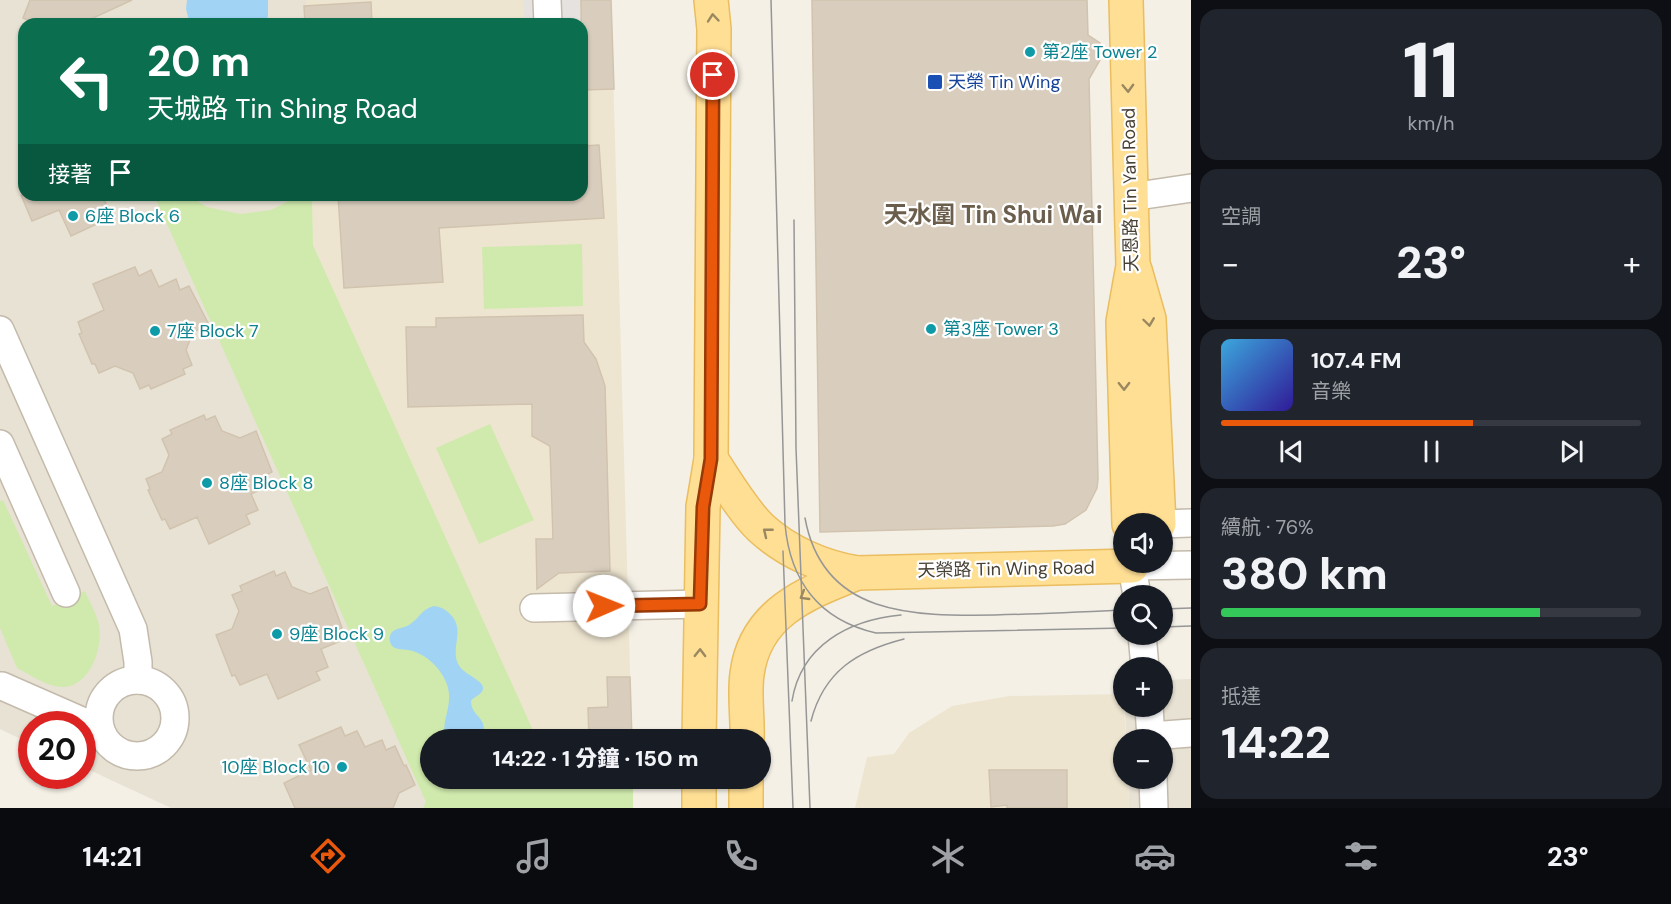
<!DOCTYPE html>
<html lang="zh-TW">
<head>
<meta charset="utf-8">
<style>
	:root { --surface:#171b24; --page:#20242c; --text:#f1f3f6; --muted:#9ea1a6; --line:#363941; --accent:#ea580c }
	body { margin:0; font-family:"DM Sans","Noto Sans TC",sans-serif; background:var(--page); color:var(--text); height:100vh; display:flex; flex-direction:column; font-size:22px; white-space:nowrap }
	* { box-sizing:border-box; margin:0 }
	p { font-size:20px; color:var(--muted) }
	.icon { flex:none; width:33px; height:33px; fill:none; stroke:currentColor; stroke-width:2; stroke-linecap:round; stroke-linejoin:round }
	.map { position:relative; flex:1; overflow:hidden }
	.panel { display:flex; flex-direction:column; gap:9px; padding:9px; background:#0d0f14; width:480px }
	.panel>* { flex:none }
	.top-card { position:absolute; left:18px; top:18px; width:570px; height:183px; border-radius:18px; box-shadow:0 2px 4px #0004; background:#0b6e4f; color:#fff; overflow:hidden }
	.buttons { position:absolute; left:1113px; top:513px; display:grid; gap:12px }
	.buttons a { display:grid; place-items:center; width:60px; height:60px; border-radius:50%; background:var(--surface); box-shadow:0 2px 4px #0004; font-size:30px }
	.speed { position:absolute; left:18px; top:711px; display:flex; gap:12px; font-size:30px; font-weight:700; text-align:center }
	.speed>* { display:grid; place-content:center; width:78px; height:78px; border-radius:50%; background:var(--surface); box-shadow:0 2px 4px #0004; line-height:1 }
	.speed .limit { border:9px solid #d22; background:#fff; color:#111 }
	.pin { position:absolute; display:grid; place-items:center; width:51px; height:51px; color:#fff; margin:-26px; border:3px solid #fff; border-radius:50%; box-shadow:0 2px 6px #0007 }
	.me { position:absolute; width:66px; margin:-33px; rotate:89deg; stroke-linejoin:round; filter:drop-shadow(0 0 4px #0008) }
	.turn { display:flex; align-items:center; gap:21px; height:126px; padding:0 30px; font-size:27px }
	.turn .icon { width:78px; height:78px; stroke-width:2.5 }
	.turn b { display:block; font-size:42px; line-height:51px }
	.then { display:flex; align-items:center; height:57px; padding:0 30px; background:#0003; gap:12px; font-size:22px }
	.big { font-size:45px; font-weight:800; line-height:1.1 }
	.panel .widget { flex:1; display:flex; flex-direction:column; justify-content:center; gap:9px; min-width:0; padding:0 21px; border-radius:18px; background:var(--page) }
	.panel .dial { align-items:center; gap:0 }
	.dial b { font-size:78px; line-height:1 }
	.song { display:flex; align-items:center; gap:18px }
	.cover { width:72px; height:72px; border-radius:9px; background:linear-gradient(135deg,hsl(200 70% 55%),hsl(250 70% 35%)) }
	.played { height:6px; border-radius:3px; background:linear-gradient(90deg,var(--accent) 60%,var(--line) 60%) }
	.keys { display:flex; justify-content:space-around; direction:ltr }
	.heat { display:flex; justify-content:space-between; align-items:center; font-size:33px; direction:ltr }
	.charge { height:9px; border-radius:4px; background:linear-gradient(90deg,#34c759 76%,var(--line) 0) }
	.trip { position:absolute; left:420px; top:729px; width:351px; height:60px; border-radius:30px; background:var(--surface); box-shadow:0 2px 4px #0004; font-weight:800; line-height:60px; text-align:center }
	.dock { display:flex; height:96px; justify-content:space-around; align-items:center; background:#090b0e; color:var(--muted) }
	.dock .icon { width:42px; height:42px }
	.dock .active { color:var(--accent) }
	.dock b { font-size:27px; color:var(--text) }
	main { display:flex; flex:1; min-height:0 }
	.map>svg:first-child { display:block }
</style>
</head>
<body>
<main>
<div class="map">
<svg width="1191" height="808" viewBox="0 0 1191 808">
	<rect width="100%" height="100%" fill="#f4f0e6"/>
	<g fill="#e8e2d4">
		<path d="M0,0H306L307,24H24V195H312L313,245L537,739L430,740V778L633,779V808H171L83,767L82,724H32L31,744L0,729Z"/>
		<path d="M1191,679V808H1129L1128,779L1162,778V740L1126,739L1125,707L1162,706L1163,680Z"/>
	</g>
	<g fill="#eee5d0">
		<path d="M306,0H611L632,739H537L313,245L312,195H582V24H307Z"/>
		<path d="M1123,694L1126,739L1124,740V778L1128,779L1129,808H855L867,757L894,754L909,733L952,706L1009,696Z"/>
	</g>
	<g fill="#d0eaad">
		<path d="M154,195H187L207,207L240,214L271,210L300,195H312L313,245L537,739L430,740V778L633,779V808H423L426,802Z"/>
		<path d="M582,244L583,306L484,309L482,247Z"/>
		<path d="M490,424L534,520L479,544L436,448Z"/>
		<path d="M3,500L52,606L85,591C89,601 95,611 98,621C105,644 91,686 64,687C48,688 31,675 17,668L0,628V501Z"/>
	</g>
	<path fill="#e5e2df" d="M523,0H581L582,24H525Z"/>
	<g fill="#a0d3f4">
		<path d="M187,0H268V16L265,24H190L186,9Z"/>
		<path d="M434,606C441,607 445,609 450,614C467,630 448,650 460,667C466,675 484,681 483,688C483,695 474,696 471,701C471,718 491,717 481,739H447C438,723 456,705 446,682C440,668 428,656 413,651C407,649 400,650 395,648C389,645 388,637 392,632C396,628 404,628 409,625C419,619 421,609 434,606Z"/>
	</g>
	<g fill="#d9cebe" stroke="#d1c3ae" stroke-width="1.5">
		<path d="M30,0H132L80,24H38L23,18Z"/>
		<path d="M581,0H611L614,89L582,90Z"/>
		<path d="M812,0H1087L1088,35L1100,43V60L1089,79L1098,479L1097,488L1086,510L1065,524L1053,526L820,532Z"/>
		<path d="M371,2L372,24H305L304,6Z"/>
		<path d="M599,145L604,218L439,228L443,282L344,288L338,195H582V146Z"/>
		<path d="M21,195H102L112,217L71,236L59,210L32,221Z"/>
		<path d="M135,267L139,276L151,270L159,287L176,279L180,290L189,286L209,325L193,332L186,350L192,365L183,369L185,374L151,389L149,385L140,389L133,373L115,366L99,373L95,364H92L79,334L82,333L78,322L104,310L93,284Z"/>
		<path d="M583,315L584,342L596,359L605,386L610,571L559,573L537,589L536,539H553L550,446L532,436V404L408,407L406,327H436V318Z"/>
		<path d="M204,415L206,420L215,416L222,431L240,438L256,431L272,472L264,476L268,486L251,494L258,510L246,515L250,524L209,544L197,517L170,529L165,519L162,520L148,490L150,489L146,479L162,472L169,455L162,439L172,434L170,430Z"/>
		<path d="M274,571L276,576L285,572L292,587L310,594L327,587L342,628L334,632L338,642L321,649L328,667L316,672L320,680L278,699L267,674L240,685L235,675L232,676L216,635L232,629L239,611L232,595L242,591L240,586Z"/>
		<path d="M607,677H630L632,740H589L588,708L608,707Z"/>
		<path d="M341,727L345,736L357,731L365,747L382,740L386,750L395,746L404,766L406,765L415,785L399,793L393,808H295L284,783L311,770L299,745Z"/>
		<path d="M989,770H1067V808H1007V805L991,807Z"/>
	</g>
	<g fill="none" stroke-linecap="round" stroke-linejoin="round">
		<g stroke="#c3baab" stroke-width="30">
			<g id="minor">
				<path d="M547,0L548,24"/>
				<path d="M1131,197L1191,188"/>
				<path d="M0,330L133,629L138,662V680"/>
				<path d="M0,444L66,593"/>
				<path d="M1162,524L1191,523"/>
				<path d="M1137,596L1132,566L1191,565"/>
				<path d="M534,608L700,604"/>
				<path d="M1142,634L1145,668"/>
				<circle cx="137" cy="718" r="38"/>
				<path d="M2,686L100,729"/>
				<path d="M1149,706L1151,740"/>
				<path d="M1151,736L1191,733"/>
				<path d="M1153,778L1154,808"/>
			</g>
		</g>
		<g stroke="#eabd5f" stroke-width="36">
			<g id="major">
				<path d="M1126,0L1133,266L1123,322L1129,524"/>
				<path d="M1135,270L1149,319L1159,524"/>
				<path d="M711,459C725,480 743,511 761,528C787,552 822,567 857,573L1132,566V562"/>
				<path d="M699,740L703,507L711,459L714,29L711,0"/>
				<path d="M747,740C748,718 744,695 747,674C755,612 807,593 857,573"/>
				<path d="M699,778V808"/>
				<path d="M746,808V778"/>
			</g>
		</g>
		<use href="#minor" stroke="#fff" stroke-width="27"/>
		<use href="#major" stroke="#ffdf94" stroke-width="33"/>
		<g stroke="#969696" stroke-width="1.5">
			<path d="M771,0L785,524C790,581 819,620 876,633L1124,628"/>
			<path d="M794,220L796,448L810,808"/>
			<path d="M805,518C823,617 914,616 995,615C1038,614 1081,612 1124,610"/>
			<path d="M783,551L793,808"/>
			<path d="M1162,609L1191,608"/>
			<path d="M1162,627L1191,626"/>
			<path d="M792,701C801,645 849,620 901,615"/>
			<path d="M811,721C824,671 857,651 904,639"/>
		</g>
	</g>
	<defs><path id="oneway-chevron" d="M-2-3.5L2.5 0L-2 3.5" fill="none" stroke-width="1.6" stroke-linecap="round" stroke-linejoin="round" transform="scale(1.5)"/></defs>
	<g stroke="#9a8860">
		<use href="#oneway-chevron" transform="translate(713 18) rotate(-95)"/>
		<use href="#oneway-chevron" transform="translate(1128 88) rotate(88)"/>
		<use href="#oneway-chevron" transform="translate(1149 322) rotate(82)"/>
		<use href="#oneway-chevron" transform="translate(1124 386) rotate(89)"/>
		<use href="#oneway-chevron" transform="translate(767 532) rotate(-141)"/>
		<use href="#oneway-chevron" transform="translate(804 596) rotate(149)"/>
		<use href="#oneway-chevron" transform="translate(700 653) rotate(-89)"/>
	</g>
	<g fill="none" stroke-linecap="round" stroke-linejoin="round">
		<g stroke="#983908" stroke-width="15">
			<path id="route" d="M604,606L700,604L703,507L711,459L713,75"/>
		</g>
		<use href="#route" stroke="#ea580c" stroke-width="10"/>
	</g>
	<g fill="#0f9aa8" stroke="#fff" stroke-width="2">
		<circle cx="1030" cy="52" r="6"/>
		<circle cx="73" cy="216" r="6"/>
		<circle cx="931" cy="329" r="6"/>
		<circle cx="155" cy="331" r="6"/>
		<circle cx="207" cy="483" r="6"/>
		<circle cx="277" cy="634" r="6"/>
		<circle cx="342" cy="767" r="6"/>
	</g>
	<rect fill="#1a4fb4" stroke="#fff" stroke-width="2" x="927" y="74" width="16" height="16" rx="3"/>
	<g text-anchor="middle" stroke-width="4.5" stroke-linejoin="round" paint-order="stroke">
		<g font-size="18" fill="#0d838f" stroke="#fff" text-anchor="start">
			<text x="1042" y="58">第2座 Tower 2</text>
			<text x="85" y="222">6座 Block 6</text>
			<text x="943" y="335">第3座 Tower 3</text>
			<text x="167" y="337">7座 Block 7</text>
			<text x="219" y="489">8座 Block 8</text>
			<text x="289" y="640">9座 Block 9</text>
			<text x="330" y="773" text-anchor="end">10座 Block 10</text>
		</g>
		<g font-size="18" fill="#164399" stroke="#fff" text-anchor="start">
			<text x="948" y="88">天榮 Tin Wing</text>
		</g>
		<g font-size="18" fill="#474035" stroke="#fff">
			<text transform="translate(1130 190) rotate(-91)" y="6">天恩路 Tin Yan Road</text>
			<text transform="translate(1006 569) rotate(-1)" y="6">天榮路 Tin Wing Road</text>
		</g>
		<g font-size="24" font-weight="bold" fill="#6b5e4c" stroke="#fff">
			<text x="993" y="223">天水圍 Tin Shui Wai</text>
		</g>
	</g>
</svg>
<div class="buttons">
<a><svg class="icon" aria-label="sound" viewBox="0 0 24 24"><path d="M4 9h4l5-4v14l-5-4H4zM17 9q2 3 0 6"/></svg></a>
<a><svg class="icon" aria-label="search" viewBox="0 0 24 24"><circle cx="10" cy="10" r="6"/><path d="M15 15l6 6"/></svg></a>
<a>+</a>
<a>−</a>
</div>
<div class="speed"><div class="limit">20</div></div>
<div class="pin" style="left:713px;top:75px;background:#d93025"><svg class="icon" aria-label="arrive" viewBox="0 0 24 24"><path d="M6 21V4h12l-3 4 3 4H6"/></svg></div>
<svg class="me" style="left:604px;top:606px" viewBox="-20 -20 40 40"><circle r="19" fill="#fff"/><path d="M0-13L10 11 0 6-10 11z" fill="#ea580c"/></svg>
<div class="trip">14:22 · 1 分鐘 · 150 m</div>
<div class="top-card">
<div class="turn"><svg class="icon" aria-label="left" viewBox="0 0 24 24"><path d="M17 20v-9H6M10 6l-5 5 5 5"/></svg><div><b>20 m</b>天城路 Tin Shing Road</div></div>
<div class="then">接著<svg class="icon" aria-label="arrive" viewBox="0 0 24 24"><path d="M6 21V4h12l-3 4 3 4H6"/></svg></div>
</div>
</div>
<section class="panel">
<div class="widget dial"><b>11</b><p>km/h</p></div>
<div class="widget"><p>空調</p>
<div class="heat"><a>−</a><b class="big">23°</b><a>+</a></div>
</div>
<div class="widget">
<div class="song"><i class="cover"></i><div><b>107.4 FM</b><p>音樂</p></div></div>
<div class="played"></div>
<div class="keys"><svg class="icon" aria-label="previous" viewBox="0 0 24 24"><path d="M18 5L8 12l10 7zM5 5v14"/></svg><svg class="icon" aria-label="pause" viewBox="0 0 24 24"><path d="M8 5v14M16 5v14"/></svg><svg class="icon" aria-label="next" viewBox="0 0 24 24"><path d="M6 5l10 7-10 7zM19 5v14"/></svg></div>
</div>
<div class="widget"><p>續航 · 76%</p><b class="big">380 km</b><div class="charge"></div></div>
<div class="widget"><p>抵達</p><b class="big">14:22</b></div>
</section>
</main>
<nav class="dock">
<b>14:21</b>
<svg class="icon active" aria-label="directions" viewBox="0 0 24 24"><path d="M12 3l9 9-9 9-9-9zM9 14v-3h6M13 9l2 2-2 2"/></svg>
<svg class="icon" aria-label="music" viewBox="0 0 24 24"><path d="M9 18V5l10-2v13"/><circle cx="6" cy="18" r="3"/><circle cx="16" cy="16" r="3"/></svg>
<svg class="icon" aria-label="phone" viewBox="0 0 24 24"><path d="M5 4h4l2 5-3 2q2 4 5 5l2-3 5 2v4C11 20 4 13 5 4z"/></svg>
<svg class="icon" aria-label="climate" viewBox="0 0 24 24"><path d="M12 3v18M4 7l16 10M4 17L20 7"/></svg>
<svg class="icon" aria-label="car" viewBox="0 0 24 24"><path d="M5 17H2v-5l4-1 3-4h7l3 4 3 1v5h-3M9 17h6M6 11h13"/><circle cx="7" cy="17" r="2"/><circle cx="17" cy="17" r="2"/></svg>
<svg class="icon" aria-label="filters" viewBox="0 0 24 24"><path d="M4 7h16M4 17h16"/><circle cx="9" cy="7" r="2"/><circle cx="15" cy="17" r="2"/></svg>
<b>23°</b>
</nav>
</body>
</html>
